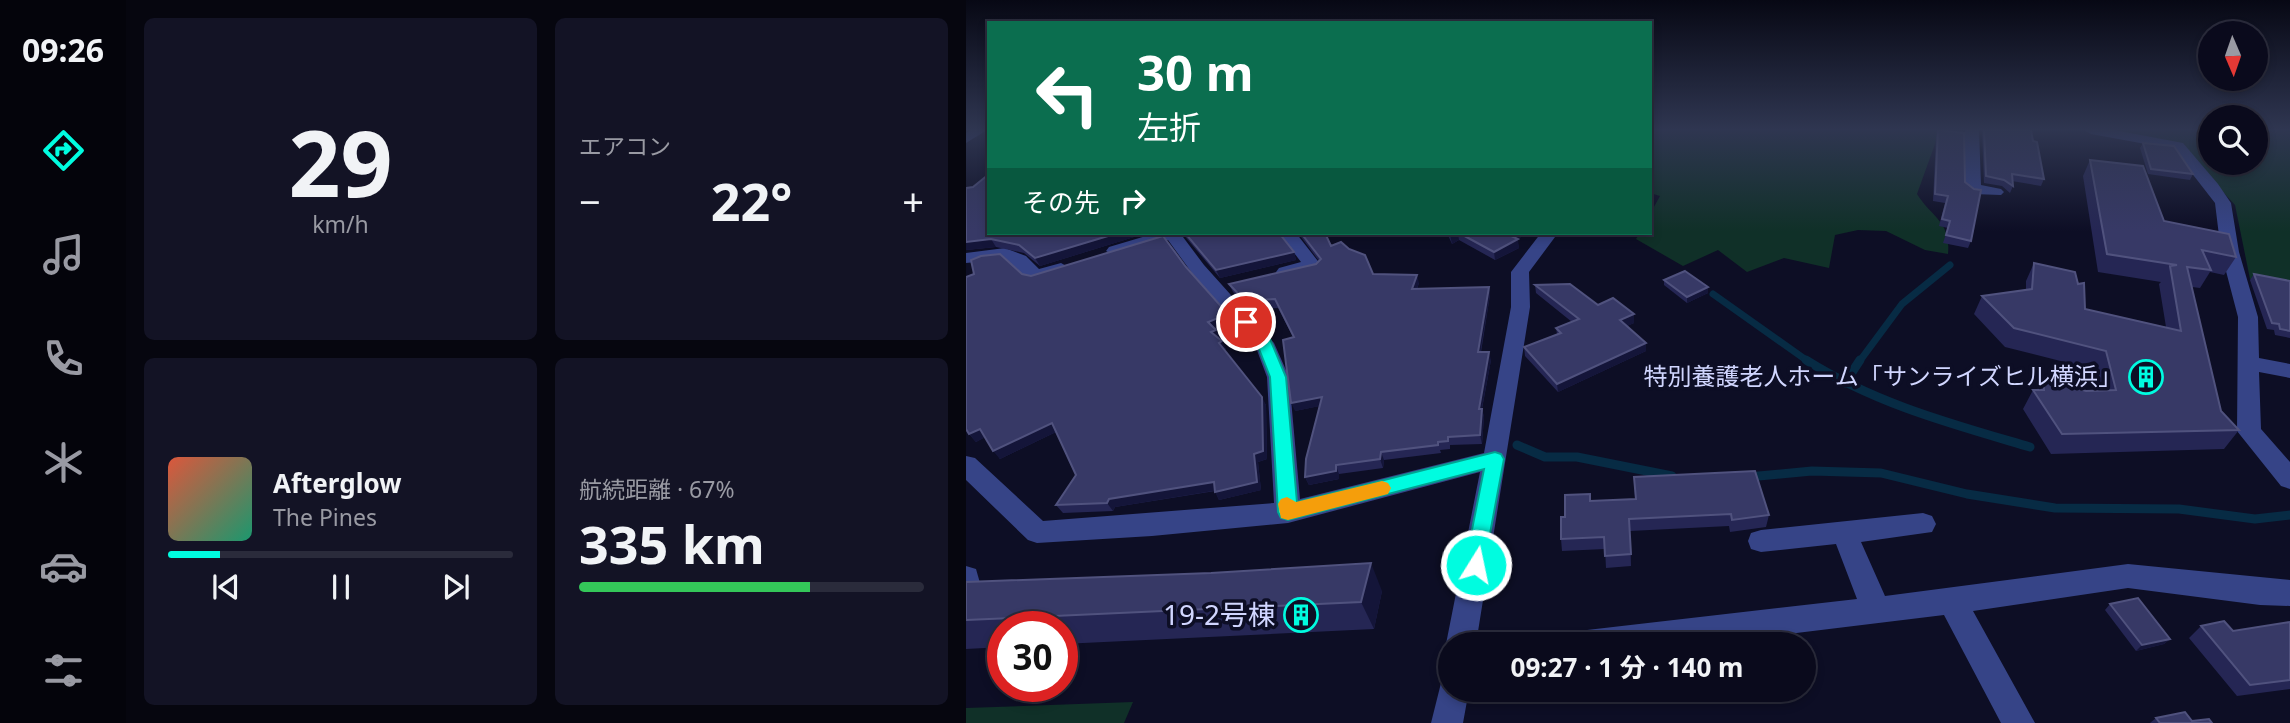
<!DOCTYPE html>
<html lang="ja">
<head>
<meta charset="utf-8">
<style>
	:root { --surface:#0a0a1c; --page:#131325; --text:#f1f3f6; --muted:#999aa3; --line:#2a2b3b; --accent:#00fce0 }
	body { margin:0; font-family:"Noto Sans","Noto Sans JP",sans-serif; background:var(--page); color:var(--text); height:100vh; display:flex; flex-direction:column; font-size:26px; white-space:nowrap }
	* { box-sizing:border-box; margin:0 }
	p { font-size:23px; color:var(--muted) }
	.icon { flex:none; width:38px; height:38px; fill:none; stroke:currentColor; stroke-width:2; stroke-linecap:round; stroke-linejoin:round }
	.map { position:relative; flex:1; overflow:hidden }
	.side { display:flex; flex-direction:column; gap:18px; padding:18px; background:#06060f; width:840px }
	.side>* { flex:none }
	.banner { position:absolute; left:21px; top:21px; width:665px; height:214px; border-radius:0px; box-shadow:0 4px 10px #0003,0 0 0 2px var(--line); background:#0b6e4f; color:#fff; overflow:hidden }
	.needle { width:46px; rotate:178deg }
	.tools { position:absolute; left:1232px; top:21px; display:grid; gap:14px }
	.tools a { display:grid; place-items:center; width:70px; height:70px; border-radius:50%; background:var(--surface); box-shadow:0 4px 10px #0003,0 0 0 2px var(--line); font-size:35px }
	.speed { position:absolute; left:21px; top:611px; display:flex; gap:14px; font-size:35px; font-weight:700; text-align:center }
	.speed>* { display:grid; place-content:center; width:91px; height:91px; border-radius:50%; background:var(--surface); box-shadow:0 4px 10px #0003,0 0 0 2px var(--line); line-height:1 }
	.speed .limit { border:10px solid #d22; background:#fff; color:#111 }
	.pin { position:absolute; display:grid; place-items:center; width:60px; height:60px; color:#fff; margin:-30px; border:4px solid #fff; border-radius:50%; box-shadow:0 2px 7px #0007 }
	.me { position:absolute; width:77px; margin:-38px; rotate:10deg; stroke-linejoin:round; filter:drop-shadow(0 0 5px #0008) }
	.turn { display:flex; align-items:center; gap:24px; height:147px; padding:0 35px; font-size:32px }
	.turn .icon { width:91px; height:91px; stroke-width:2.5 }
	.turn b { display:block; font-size:49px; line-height:60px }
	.then { display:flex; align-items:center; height:66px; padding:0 35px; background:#0003; gap:14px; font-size:26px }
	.big { font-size:52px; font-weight:700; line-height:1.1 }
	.side .widget { flex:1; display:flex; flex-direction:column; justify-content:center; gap:10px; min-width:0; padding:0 24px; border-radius:10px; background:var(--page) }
	.side .dial { align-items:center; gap:0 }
	.dial b { font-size:91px; line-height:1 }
	.song { display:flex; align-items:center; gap:21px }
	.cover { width:84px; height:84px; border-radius:10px; background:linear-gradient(135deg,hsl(10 70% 55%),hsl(160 70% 35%)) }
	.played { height:7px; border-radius:4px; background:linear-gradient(90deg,var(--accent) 15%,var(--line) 15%) }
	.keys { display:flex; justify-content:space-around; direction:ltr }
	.heat { display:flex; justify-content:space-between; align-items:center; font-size:38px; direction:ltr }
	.charge { height:10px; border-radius:5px; background:linear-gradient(90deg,#34c759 67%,var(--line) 0) }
	.side .tiles { flex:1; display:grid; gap:18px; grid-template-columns:repeat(2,1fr) }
	.trip { position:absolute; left:472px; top:632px; width:378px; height:70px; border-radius:35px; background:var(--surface); box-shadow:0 4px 10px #0003,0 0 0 2px var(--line); font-weight:700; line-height:70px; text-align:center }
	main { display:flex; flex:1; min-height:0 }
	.menu { display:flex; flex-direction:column; width:126px; justify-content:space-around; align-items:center; background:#04040b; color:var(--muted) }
	.menu .icon { width:49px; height:49px }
	.menu .active { color:var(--accent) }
	.menu b { font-size:32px; color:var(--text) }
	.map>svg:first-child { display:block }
</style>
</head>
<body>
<main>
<nav class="menu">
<b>09:26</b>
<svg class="icon active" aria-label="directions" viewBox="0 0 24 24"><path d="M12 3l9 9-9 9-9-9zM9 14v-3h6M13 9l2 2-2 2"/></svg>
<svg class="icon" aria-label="music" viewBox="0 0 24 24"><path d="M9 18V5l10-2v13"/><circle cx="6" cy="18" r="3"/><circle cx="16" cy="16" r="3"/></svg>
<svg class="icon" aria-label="phone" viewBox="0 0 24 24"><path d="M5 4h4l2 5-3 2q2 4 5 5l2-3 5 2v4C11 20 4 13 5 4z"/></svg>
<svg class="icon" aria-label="climate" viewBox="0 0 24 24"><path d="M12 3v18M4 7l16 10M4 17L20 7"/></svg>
<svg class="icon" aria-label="car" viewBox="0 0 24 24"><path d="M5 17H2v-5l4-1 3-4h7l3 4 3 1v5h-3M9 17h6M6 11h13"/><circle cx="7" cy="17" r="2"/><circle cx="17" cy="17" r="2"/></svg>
<svg class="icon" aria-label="filters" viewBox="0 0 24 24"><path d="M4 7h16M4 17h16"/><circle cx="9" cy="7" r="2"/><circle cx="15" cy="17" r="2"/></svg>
</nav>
<section class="side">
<div class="tiles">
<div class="widget dial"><b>29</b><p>km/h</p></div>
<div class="widget"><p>エアコン</p>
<div class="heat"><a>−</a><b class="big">22°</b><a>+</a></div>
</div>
<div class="widget">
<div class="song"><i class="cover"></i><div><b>Afterglow</b><p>The Pines</p></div></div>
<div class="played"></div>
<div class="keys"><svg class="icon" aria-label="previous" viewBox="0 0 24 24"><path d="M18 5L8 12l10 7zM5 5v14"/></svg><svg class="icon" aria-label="pause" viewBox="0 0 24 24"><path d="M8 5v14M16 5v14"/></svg><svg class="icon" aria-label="next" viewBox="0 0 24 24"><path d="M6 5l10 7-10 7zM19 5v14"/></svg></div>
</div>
<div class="widget"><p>航続距離 · 67%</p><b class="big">335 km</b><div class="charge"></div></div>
</div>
</section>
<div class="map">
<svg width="1324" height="723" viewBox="0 0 1324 723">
	<rect width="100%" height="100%" fill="#0d0e25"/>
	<g fill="#103028">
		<path d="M684,130H974L951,194C966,218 985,221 982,254L959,250L920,231L892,230L869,235L863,268L818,258L781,272L752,250L717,266L670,239L674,233H684V214L694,196L684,193Z"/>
		<path d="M1135,130H1244V163H1290V130H1324V285L1284,279L1269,205L1214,145Z"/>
		<path d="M167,702L158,723H0V708Z"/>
	</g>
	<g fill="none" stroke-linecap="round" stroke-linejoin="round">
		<g stroke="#072b44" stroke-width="7">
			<path d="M747,294L843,362"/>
			<path d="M893,362L936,304L984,265"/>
		</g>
		<g stroke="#072b44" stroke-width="9">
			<path d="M840,360C910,404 986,424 1064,447"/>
			<path d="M879,383L894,360"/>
			<path d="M551,445L579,457H611L706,476"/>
			<path d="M782,477L846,471L915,473L1001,494L1089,508L1213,509L1289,519L1324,515"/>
		</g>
		<g fill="#364487" fill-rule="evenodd">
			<path d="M5,130H21L0,143V133Z"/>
			<path d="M999,130H1013L1015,185L1035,189L1038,192L1035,195L1007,194L999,189Z"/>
			<path d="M1118,130H1148L1217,143L1252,184L1265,203L1273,252L1292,317L1293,358L1324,364V378L1293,372L1295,429L1324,462V489L1315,486L1271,431L1272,317L1255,252L1249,203L1207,149L1125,134Z"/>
			<path d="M190,233H214L238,265L308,343L323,377L334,499L518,453L545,307V272L575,233H592L563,272L564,307L510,644H485V654L480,644L514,472L322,523L186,536L71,543L62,540L0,480V456L9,458L77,521L308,503L301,377L289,345L226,273L202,240L149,256L140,251L143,247Z"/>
			<path d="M313,233H330L355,265L352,269L319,277L313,276L310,272L313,268L335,262Z"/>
			<path d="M39,248L60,256L73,269L95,263L104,268L101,272L69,281L63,280L40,259L0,263V253Z"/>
			<path d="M957,513L966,516L970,524L966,532L895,542L919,596L1162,564L1324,580V606L1294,605L1162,588L1007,611L1069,723H1035L978,615L739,644H606L610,634L621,630L891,599L870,544L795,552L785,549L782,541L785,533L795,530Z"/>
			<path d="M0,566L10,569L14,583L10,592L0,596Z"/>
			<path d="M485,675V690H503L497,723H465L476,679Z"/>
		</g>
	</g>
	<g fill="#252654">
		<path d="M972,130L999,182L1005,241L1002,248L977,243L982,228L973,226L979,203L967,201L970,137Z"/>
		<path d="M1016,130H1065L1078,179L1075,186L1046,181L1047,186L1044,193L1036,186L1018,183Z"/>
		<path d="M1177,143L1227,174L1224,180L1182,174L1174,148Z"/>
		<path d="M1124,160L1198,221L1270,257L1258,275L1244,272L1234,288L1226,287L1255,411L1273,430L1258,449L1085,454L1057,409L1067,390H1071L1077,378L1120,391H1135L1130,370L1039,347L1008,314L1016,296L1060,290V281L1068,263L1119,309L1200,327L1193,284L1195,282L1132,272L1117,176Z"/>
		<path d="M7,187L181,233L74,266L58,253L30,247L0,250V188Z"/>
		<path d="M216,233H313L328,252L330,260L254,278Z"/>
		<path d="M332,233H359L365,246L407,274L453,283L451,289L523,287L524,295L515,352L525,360L516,409L518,417L516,444L484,445V449L474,450L475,453L418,460L417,468L373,474V479L343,485L339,477L353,406L329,411L327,337L312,308L294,309L285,312L267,292L263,284L350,264L353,261Z"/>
		<path d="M481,233H563L551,239L553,248L529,260L493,240L486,244Z"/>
		<path d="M220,267L262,314L265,322L249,329L254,337L252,338L260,349L258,350L300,405L301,459L292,462L295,490L253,500L249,491L149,507L147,511L97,513L90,505L110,475L90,432L34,459L19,437L10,442L3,434L56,274L65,276Z"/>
		<path d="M1288,274L1324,281V338L1309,335L1308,330L1301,329L1284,280Z"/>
		<path d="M698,280L742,287V293L721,303L698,285Z"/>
		<path d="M569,285L632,305L668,314V323L661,326L680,343V351L592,392L559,356L558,347L591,334L590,328L606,322L570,293Z"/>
		<path d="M668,477L803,515L800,527L764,532L763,526L664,531L665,566L640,568L639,549L596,551L595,539L599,517L625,501L669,499Z"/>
		<path d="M245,573L416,591L408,629L96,644V626H37V647L0,649V582Z"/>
		<path d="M1144,604L1204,639L1198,644L1170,651L1139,610Z"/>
		<path d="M1324,622V689L1271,696L1223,638L1235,626L1267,631Z"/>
		<path d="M1190,718L1226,721L1246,723H1184Z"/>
	</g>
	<g fill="#141539">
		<path d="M152,233H181L74,266L69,258Z"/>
		<path d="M490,233H492L493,240L486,244L484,235Z"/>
		<path d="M546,233H563L544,243L543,235Z"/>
		<path d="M25,239L30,247L0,250V242Z"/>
		<path d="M552,239L553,248L529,260L528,252Z"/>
		<path d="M328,252L330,260L254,278L250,270Z"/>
		<path d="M451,275L453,283L448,297L446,289Z"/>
		<path d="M523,287L524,295L513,360L512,352Z"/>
		<path d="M742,287V293L721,303V297Z"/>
		<path d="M290,300L294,309L285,312L282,304Z"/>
		<path d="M262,314L265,322L246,330L242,322Z"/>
		<path d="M668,314V323L655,329L654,320Z"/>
		<path d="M250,330L254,337L249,340L245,332Z"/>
		<path d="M256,341L260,349L256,351L253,343Z"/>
		<path d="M680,343V351L592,392L591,384Z"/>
		<path d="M523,352L525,360L514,418L513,409Z"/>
		<path d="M296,397L300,405L301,459L292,462L295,490L253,500L249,492L288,454Z"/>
		<path d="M356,397L359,405L329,411L325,403Z"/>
		<path d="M516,409L518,417L516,444L514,435Z"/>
		<path d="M86,423L92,431L34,459L27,451Z"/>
		<path d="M14,429L20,437L10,442L3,434Z"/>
		<path d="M415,452L418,460L417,468L414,459Z"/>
		<path d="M370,465L373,474V479L343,485L339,477Z"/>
		<path d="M248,482L253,490L149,507L147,511L141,503L143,499Z"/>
		<path d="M405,563L416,591L408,629L395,602Z"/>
		<path d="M1204,639L1198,644L1170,651L1176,645Z"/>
	</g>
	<g fill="#373966" stroke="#50527e" stroke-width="2">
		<path d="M972,130L998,133L999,182L1008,189L1015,190L1005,241L980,235L984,221L976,219L982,196L969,194Z"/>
		<path d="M1018,130H1065L1067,141L1071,142L1078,179L1046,174L1047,186L1038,180L1020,176Z"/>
		<path d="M1177,143L1208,146L1227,174L1185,169Z"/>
		<path d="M1124,160L1177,166L1198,221L1263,234L1270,257L1236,250L1245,270L1221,267L1255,411L1273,430L1096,434L1067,390H1078L1077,378L1120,391L1150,390L1140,351L1048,328L1016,296L1066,289L1068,263L1109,272L1112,284L1118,283L1119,309L1215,331L1204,266L1211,265L1141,254Z"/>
		<path d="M23,174V233H152L69,258L53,245L25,239L0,242V188L7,187Z"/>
		<path d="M219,233H313L328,252L250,270Z"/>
		<path d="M335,233H359L365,246L375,242L383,249L399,255L407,274L451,275L446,289L523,287L512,352H523L513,409H516L514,435L482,437V441L472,442V445L415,452L414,459L370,465V471L339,477L340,459L356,397L325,403L317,340L328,337L309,299L290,300L282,304L263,284L350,264L355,259Z"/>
		<path d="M493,233H546L543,235L552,239L528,252Z"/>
		<path d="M197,236L220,267L262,314L242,322L250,330L245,332L256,341L253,343L296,397L297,451L288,454L291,482L249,492L248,482L143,499L141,503L90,505L110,475L86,423L27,451L14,429L3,434L0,429V277L8,274L5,260L15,256L34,254L56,274L65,276Z"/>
		<path d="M719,271L742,287L721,297L698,280Z"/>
		<path d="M1288,274L1324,281V331L1314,329L1313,324L1306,323Z"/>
		<path d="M604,284L632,305L647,298L668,314L654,320L680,343L591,384L558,347L595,333L590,328L613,319L569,285Z"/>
		<path d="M789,471L803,515L766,520L765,514L663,519L665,554L639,556L638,537L595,539V517H599V495L624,494V501L670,499L668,477Z"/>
		<path d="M405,563L395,602L0,620V582L245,573Z"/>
		<path d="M1172,598L1204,639L1176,645L1144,604Z"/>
		<path d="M1258,621L1267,631L1324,622V680L1284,685L1235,626Z"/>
		<path d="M1219,712L1226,721L1243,719L1246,723H1194L1190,718Z"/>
	</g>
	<linearGradient id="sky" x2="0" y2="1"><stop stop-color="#070814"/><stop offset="0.56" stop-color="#2f3651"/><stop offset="1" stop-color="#2f3651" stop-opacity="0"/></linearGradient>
	<rect width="1324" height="231" fill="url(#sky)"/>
	<path fill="#00fce0" stroke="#00a492" stroke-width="2" d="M280,318L285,319L304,339L320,377L331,502L529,452L535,454L538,459L517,571L510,574L502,571L499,565L518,469L322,520L315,518L312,512L304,377L291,344L272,322Z"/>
	<path fill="#f59e0b" d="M416,481L422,483L425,488L422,494L322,520L315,518L312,504L315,499L321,497L330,502Z"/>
	<defs>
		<g id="building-ring" transform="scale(1.75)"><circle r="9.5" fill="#0d0e25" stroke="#00fce0" stroke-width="1.5"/><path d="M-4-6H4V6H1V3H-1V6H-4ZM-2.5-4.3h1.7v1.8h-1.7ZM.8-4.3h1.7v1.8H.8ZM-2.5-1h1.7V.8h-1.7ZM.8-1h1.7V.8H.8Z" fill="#00fce0"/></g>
	</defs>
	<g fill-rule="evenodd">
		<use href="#building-ring" x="1180" y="377"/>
		<use href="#building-ring" x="335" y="615"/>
	</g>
	<g text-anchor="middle" stroke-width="7" stroke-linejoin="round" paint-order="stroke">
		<g font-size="24" fill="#d1d6ff" stroke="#0d0e25" text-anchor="end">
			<text x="1156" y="385">特別養護老人ホーム「サンライズヒル横浜」</text>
		</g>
		<g font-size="28" fill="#d1d6ff" stroke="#0d0e25" text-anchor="end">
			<text x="310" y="625">19-2号棟</text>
		</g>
	</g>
</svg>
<div class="tools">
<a><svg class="needle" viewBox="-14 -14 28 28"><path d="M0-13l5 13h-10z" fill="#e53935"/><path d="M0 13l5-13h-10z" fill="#999aa3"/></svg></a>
<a><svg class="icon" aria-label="search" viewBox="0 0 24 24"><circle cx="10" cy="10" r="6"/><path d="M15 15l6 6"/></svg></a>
</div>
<div class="speed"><div class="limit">30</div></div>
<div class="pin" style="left:280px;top:322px;background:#d93025"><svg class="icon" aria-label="arrive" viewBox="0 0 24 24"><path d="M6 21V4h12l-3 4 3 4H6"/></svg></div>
<svg class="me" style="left:510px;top:565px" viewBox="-20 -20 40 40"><circle r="17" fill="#00fce0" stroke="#fff" stroke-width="3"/><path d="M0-11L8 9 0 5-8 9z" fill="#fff"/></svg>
<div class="trip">09:27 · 1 分 · 140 m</div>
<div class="banner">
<div class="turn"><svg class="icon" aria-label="left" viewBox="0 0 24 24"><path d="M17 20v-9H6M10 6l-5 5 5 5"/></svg><div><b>30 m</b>左折</div></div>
<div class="then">その先<svg class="icon" aria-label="right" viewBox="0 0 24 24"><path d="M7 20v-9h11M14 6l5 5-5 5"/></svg></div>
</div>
</div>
</main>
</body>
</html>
